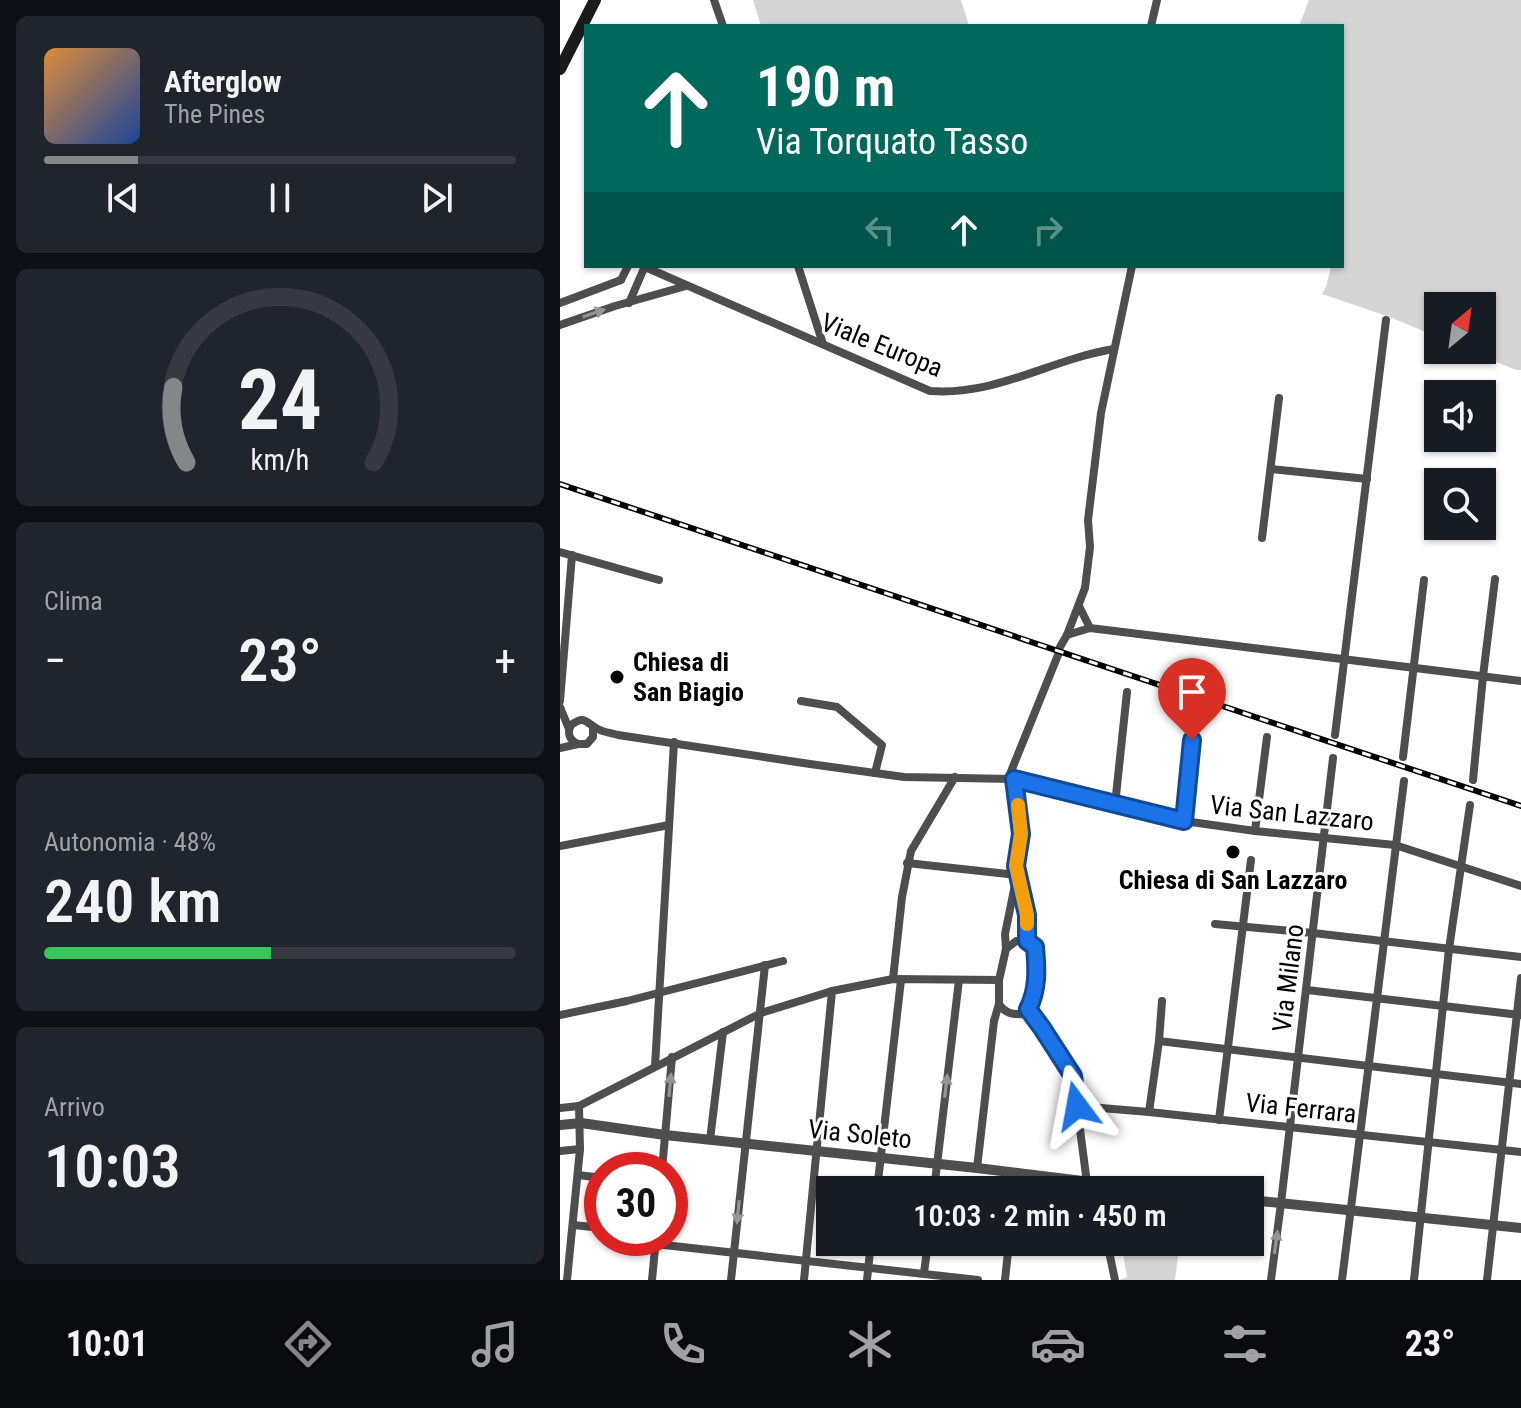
<!DOCTYPE html>
<html lang="it">
<head>
<meta charset="utf-8">
<style>
	:root { --surface:#171b24; --page:#20242c; --text:#f1f3f6; --muted:#9ea1a6; --line:#363941; --accent:#858687 }
	body { margin:0; font-family:"Roboto Condensed",sans-serif; background:var(--page); color:var(--text); height:100vh; display:flex; flex-direction:column; font-size:30px; white-space:nowrap }
	* { box-sizing:border-box; margin:0 }
	p { font-size:26px; color:var(--muted) }
	.icon { flex:none; width:44px; height:44px; fill:none; stroke:currentColor; stroke-width:2; stroke-linecap:round; stroke-linejoin:round }
	.map { position:relative; flex:1; overflow:hidden }
	.side { display:flex; flex-direction:column; gap:16px; padding:16px; background:#0d0f14; width:560px }
	.side>* { flex:none }
	.top-card { position:absolute; left:24px; top:24px; width:760px; height:244px; border-radius:0px; box-shadow:0 2px 6px #0004; background:#00695c; color:#fff; overflow:hidden }
	.needle { width:52px; rotate:29deg }
	.controls { position:absolute; left:864px; top:292px; display:grid; gap:16px }
	.controls a { display:grid; place-items:center; width:72px; height:72px; border-radius:0px; background:var(--surface); box-shadow:0 2px 6px #0004; font-size:40px }
	.speed { position:absolute; left:24px; top:1152px; display:flex; gap:16px; font-size:40px; font-weight:700; text-align:center }
	.speed>* { display:grid; place-content:center; width:104px; height:104px; border-radius:50%; background:var(--surface); box-shadow:0 2px 6px #0004; line-height:1 }
	.speed .limit { border:12px solid #d22; background:#fff; color:#111 }
	.pin { position:absolute; display:grid; place-items:center; width:68px; height:68px; color:#fff; margin:-82px -34px; border-radius:50% 50% 50% 0; rotate:-45deg; box-shadow:0 0 8px #0007 }
	.pin .icon { rotate:45deg }
	.me { position:absolute; width:88px; margin:-44px; rotate:347deg; stroke-linejoin:round; filter:drop-shadow(0 0 6px #0008) }
	.turn { display:flex; align-items:center; gap:28px; height:168px; padding:0 40px; font-size:36px }
	.turn .icon { width:104px; height:104px; stroke-width:2.5 }
	.turn b { display:block; font-size:56px; line-height:68px }
	.lanes { display:flex; align-items:center; height:76px; padding:0 40px; background:#0003; justify-content:center; gap:40px; direction:ltr }
	.lanes .off { opacity:.35 }
	.big { font-size:60px; font-weight:600; line-height:1.1 }
	.side .card { flex:1; display:flex; flex-direction:column; justify-content:center; gap:12px; min-width:0; padding:0 28px; border-radius:12px; background:var(--page) }
	.side .dial { align-items:center; gap:0 }
	.dial svg { height:208px; overflow:visible; fill:none; stroke:var(--line); stroke-width:7; stroke-linecap:round; text-anchor:middle }
	.dial text { fill:var(--text); stroke:none }
	.song { display:flex; align-items:center; gap:24px }
	.cover { width:96px; height:96px; border-radius:12px; background:linear-gradient(135deg,hsl(30 70% 55%),hsl(220 70% 35%)) }
	.played { height:8px; border-radius:4px; background:linear-gradient(90deg,var(--accent) 20%,var(--line) 20%) }
	.keys { display:flex; justify-content:space-around; direction:ltr }
	.heat { display:flex; justify-content:space-between; align-items:center; font-size:44px; direction:ltr }
	.charge { height:12px; border-radius:6px; background:linear-gradient(90deg,#34c759 48%,var(--line) 0) }
	.trip { position:absolute; left:256px; top:1176px; width:448px; height:80px; border-radius:0px; background:var(--surface); box-shadow:0 2px 6px #0004; font-weight:600; line-height:80px; text-align:center }
	.menu { display:flex; height:128px; justify-content:space-around; align-items:center; background:#090b0e; color:var(--muted) }
	.menu .icon { width:56px; height:56px }
	.menu .on { color:var(--accent) }
	.menu b { font-size:36px; color:var(--text) }
	main { display:flex; flex:1; min-height:0 }
	.map>svg:first-child { display:block }
</style>
</head>
<body>
<main>
<section class="side">
<div class="card">
<div class="song"><i class="cover"></i><div><b>Afterglow</b><p>The Pines</p></div></div>
<div class="played"></div>
<div class="keys"><svg class="icon" aria-label="previous" viewBox="0 0 24 24"><path d="M18 5L8 12l10 7zM5 5v14"/></svg><svg class="icon" aria-label="pause" viewBox="0 0 24 24"><path d="M8 5v14M16 5v14"/></svg><svg class="icon" aria-label="next" viewBox="0 0 24 24"><path d="M6 5l10 7-10 7zM19 5v14"/></svg></div>
</div>
<div class="card dial"><svg viewBox="0 0 100 80">
<path d="M14 69A42 42 0 1 1 86 69"/>
<path d="M14 69A42 42 0 0 1 9 40" stroke="#858687"/>
<text x="50" y="56" font-size="32" font-weight="700">24</text>
<text x="50" y="72" font-size="11">km/h</text>
</svg></div>
<div class="card"><p>Clima</p>
<div class="heat"><a>−</a><b class="big">23°</b><a>+</a></div>
</div>
<div class="card"><p>Autonomia · 48%</p><b class="big">240 km</b><div class="charge"></div></div>
<div class="card"><p>Arrivo</p><b class="big">10:03</b></div>
</section>
<div class="map">
<svg width="961" height="1280" viewBox="0 0 961 1280">
	<rect width="100%" height="100%" fill="#fff"/>
	<g fill="#d5d5d5">
		<path d="M193,0H401L409,26H201Z"/>
		<path d="M749,0H961V370H956L908,350H922V306H878V337L827,316L762,294L766,287L771,266H782L784,229L782,228V26H739Z"/>
		<path d="M578,1242H620L615,1280H559L567,1277L562,1248H577Z"/>
	</g>
	<g fill="none" stroke-linecap="round" stroke-linejoin="round">
		<g stroke="#4e4e4e" stroke-width="8">
			<path d="M154,0L163,26"/>
			<path d="M591,26L597,0"/>
			<path d="M238,266L263,344"/>
			<path d="M85,267L370,391C437,396 491,359 554,349"/>
			<path d="M61,280L68,266"/>
			<path d="M0,303L61,280"/>
			<path d="M69,303L85,266"/>
			<path d="M0,325L55,306L126,286"/>
			<path d="M711,469L807,479"/>
			<path d="M702,538L719,398"/>
			<path d="M0,552L99,580"/>
			<path d="M519,606L530,628"/>
			<path d="M507,635L530,628L961,681"/>
			<path d="M500,647L507,635L525,588L530,547L528,520L541,413L572,266"/>
			<path d="M0,701L12,555"/>
			<path d="M241,701L277,707L322,745L315,773"/>
			<path d="M0,707L9,729"/>
			<path d="M33,727V737L27,744H18C9,740 7,733 11,725C25,715 25,722 36,728C42,732 51,733 58,735L250,764L344,777L454,779L624,821L695,831L835,845L961,886"/>
			<path d="M775,735L826,320"/>
			<path d="M0,748L18,744"/>
			<path d="M843,757L864,580"/>
			<path d="M448,779L498,655"/>
			<path d="M913,780L923,676L935,579"/>
			<path d="M555,805L567,692"/>
			<path d="M624,821L634,713"/>
			<path d="M695,831L707,737"/>
			<path d="M0,846L109,825"/>
			<path d="M347,863L457,875"/>
			<path d="M458,879L467,915V941"/>
			<path d="M655,924L753,933L961,957"/>
			<path d="M333,979L342,897L351,851L395,777"/>
			<path d="M747,990L960,1015"/>
			<path d="M439,1004C445,1013 452,1015 464,1014C479,995 477,970 475,947L467,941H456L446,949"/>
			<path d="M468,1009L482,1028L513,1076L527,1183"/>
			<path d="M0,1015L67,1001L223,961"/>
			<path d="M599,1041L961,1084"/>
			<path d="M95,1066L114,742"/>
			<path d="M517,1106L589,1112L961,1152"/>
			<path d="M0,1108L19,1106L201,1013L272,991L333,979L439,980"/>
			<path d="M589,1112L599,1041L602,1001"/>
			<path d="M659,1120L691,860"/>
			<path d="M150,1140L163,1032"/>
			<path d="M0,1151L20,1149"/>
			<path d="M417,1168L434,1021L439,1004V980L446,949L445,934L457,875L456,866L461,834L454,779"/>
			<path d="M102,1170L112,1057"/>
			<path d="M18,1175L42,1178"/>
			<path d="M317,1190L341,980"/>
			<path d="M374,1190L399,980"/>
			<path d="M455,1190L457,1172"/>
			<path d="M13,1225L42,1228"/>
			<path d="M547,1242L555,1280"/>
			<path d="M95,1244L418,1280"/>
			<path d="M364,1273L368,1242"/>
			<path d="M7,1280L20,1149L19,1106"/>
			<path d="M92,1280L96,1238"/>
			<path d="M171,1280L205,965"/>
			<path d="M244,1280L272,991"/>
			<path d="M307,1280L311,1242"/>
			<path d="M445,1280L449,1242"/>
			<path d="M711,1280L721,1203L773,758"/>
			<path d="M782,1280L844,781"/>
			<path d="M854,1280L889,949L910,805"/>
			<path d="M927,1280L961,978"/>
		</g>
		<g stroke="#4e4e4e" stroke-width="10">
			<path d="M0,1125L21,1123L105,1135L417,1168L595,1190"/>
			<path d="M690,1200L961,1228"/>
		</g>
		<path stroke="#1b1b1b" stroke-width="12" d="M0,69L35,0"/>
		<g stroke="#000" stroke-width="6">
			<path id="rail" d="M0,484L961,806"/>
		</g>
		<use href="#rail" stroke="#fff" stroke-width="3" stroke-dasharray="9" stroke-linecap="butt"/>
	</g>
	<defs><path id="oneway-solid" d="M-6-.8H1V-3.2L6.5 0L1 3.2V.8H-6Z" transform="scale(2)"/></defs>
	<g fill="#959595">
		<use href="#oneway-solid" transform="translate(34 313) rotate(-19)"/>
		<use href="#oneway-solid" transform="translate(110 1085) rotate(-85)"/>
		<use href="#oneway-solid" transform="translate(386 1086) rotate(-83)"/>
		<use href="#oneway-solid" transform="translate(178 1212) rotate(96)"/>
		<use href="#oneway-solid" transform="translate(716 1242) rotate(-82)"/>
	</g>
	<g fill="none" stroke-linecap="round" stroke-linejoin="round">
		<g stroke="#114b97" stroke-width="20">
			<path id="route" d="M517,1106L513,1076L482,1028L468,1009C478,990 477,969 475,947L467,941V915L456,866L461,834L454,779L624,821L632,740"/>
		</g>
		<use href="#route" stroke="#1a73e8" stroke-width="14"/>
		<path stroke="#f59e0b" stroke-width="14" d="M458,805L461,834L456,866L467,915V924"/>
	</g>
	<g fill="#000" stroke="#fff" stroke-width="3">
		<circle cx="57" cy="677" r="8"/>
		<circle cx="673" cy="852" r="8"/>
	</g>
	<g text-anchor="middle" stroke-width="6" stroke-linejoin="round" paint-order="stroke">
		<g font-size="26" fill="#000" stroke="#fff">
			<text transform="translate(322 345) rotate(22)" y="9">Viale Europa</text>
			<text transform="translate(732 813) rotate(6)" y="9">Via San Lazzaro</text>
			<text transform="translate(728 978) rotate(-83)" y="9">Via Milano</text>
			<text transform="translate(741 1108) rotate(6)" y="9">Via Ferrara</text>
			<text transform="translate(300 1134) rotate(6)" y="9">Via Soleto</text>
		</g>
		<g font-size="26" font-weight="bold" fill="#000" stroke="#fff" text-anchor="start">
			<text x="73" y="671">Chiesa di<tspan x="73" dy="30">San Biagio</tspan></text>
			<text x="673" y="889" text-anchor="middle">Chiesa di San Lazzaro</text>
		</g>
	</g>
</svg>
<div class="controls">
<a><svg class="needle" viewBox="-14 -14 28 28"><path d="M0-13l5 13h-10z" fill="#e53935"/><path d="M0 13l5-13h-10z" fill="#9ea1a6"/></svg></a>
<a><svg class="icon" aria-label="sound" viewBox="0 0 24 24"><path d="M4 9h4l5-4v14l-5-4H4zM17 9q2 3 0 6"/></svg></a>
<a><svg class="icon" aria-label="search" viewBox="0 0 24 24"><circle cx="10" cy="10" r="6"/><path d="M15 15l6 6"/></svg></a>
</div>
<div class="speed"><div class="limit">30</div></div>
<div class="pin" style="left:632px;top:740px;background:#d93025"><svg class="icon" aria-label="arrive" viewBox="0 0 24 24"><path d="M6 21V4h12l-3 4 3 4H6"/></svg></div>
<svg class="me" style="left:517px;top:1106px" viewBox="-20 -20 40 40"><path d="M0-17L14 15 0 8-14 15z" fill="#1a73e8" stroke="#fff" stroke-width="4"/></svg>
<div class="trip">10:03 · 2 min · 450 m</div>
<div class="top-card">
<div class="turn"><svg class="icon" aria-label="ahead" viewBox="0 0 24 24"><path d="M12 20V5M6 11l6-6 6 6"/></svg><div><b>190 m</b>Via Torquato Tasso</div></div>
<div class="lanes"><svg class="icon off" aria-label="left" viewBox="0 0 24 24"><path d="M17 20v-9H6M10 6l-5 5 5 5"/></svg><svg class="icon" aria-label="ahead" viewBox="0 0 24 24"><path d="M12 20V5M6 11l6-6 6 6"/></svg><svg class="icon off" aria-label="right" viewBox="0 0 24 24"><path d="M7 20v-9h11M14 6l5 5-5 5"/></svg></div>
</div>
</div>
</main>
<nav class="menu">
<b>10:01</b>
<svg class="icon on" aria-label="directions" viewBox="0 0 24 24"><path d="M12 3l9 9-9 9-9-9zM9 14v-3h6M13 9l2 2-2 2"/></svg>
<svg class="icon" aria-label="music" viewBox="0 0 24 24"><path d="M9 18V5l10-2v13"/><circle cx="6" cy="18" r="3"/><circle cx="16" cy="16" r="3"/></svg>
<svg class="icon" aria-label="phone" viewBox="0 0 24 24"><path d="M5 4h4l2 5-3 2q2 4 5 5l2-3 5 2v4C11 20 4 13 5 4z"/></svg>
<svg class="icon" aria-label="climate" viewBox="0 0 24 24"><path d="M12 3v18M4 7l16 10M4 17L20 7"/></svg>
<svg class="icon" aria-label="car" viewBox="0 0 24 24"><path d="M5 17H2v-5l4-1 3-4h7l3 4 3 1v5h-3M9 17h6M6 11h13"/><circle cx="7" cy="17" r="2"/><circle cx="17" cy="17" r="2"/></svg>
<svg class="icon" aria-label="filters" viewBox="0 0 24 24"><path d="M4 7h16M4 17h16"/><circle cx="9" cy="7" r="2"/><circle cx="15" cy="17" r="2"/></svg>
<b>23°</b>
</nav>
</body>
</html>
